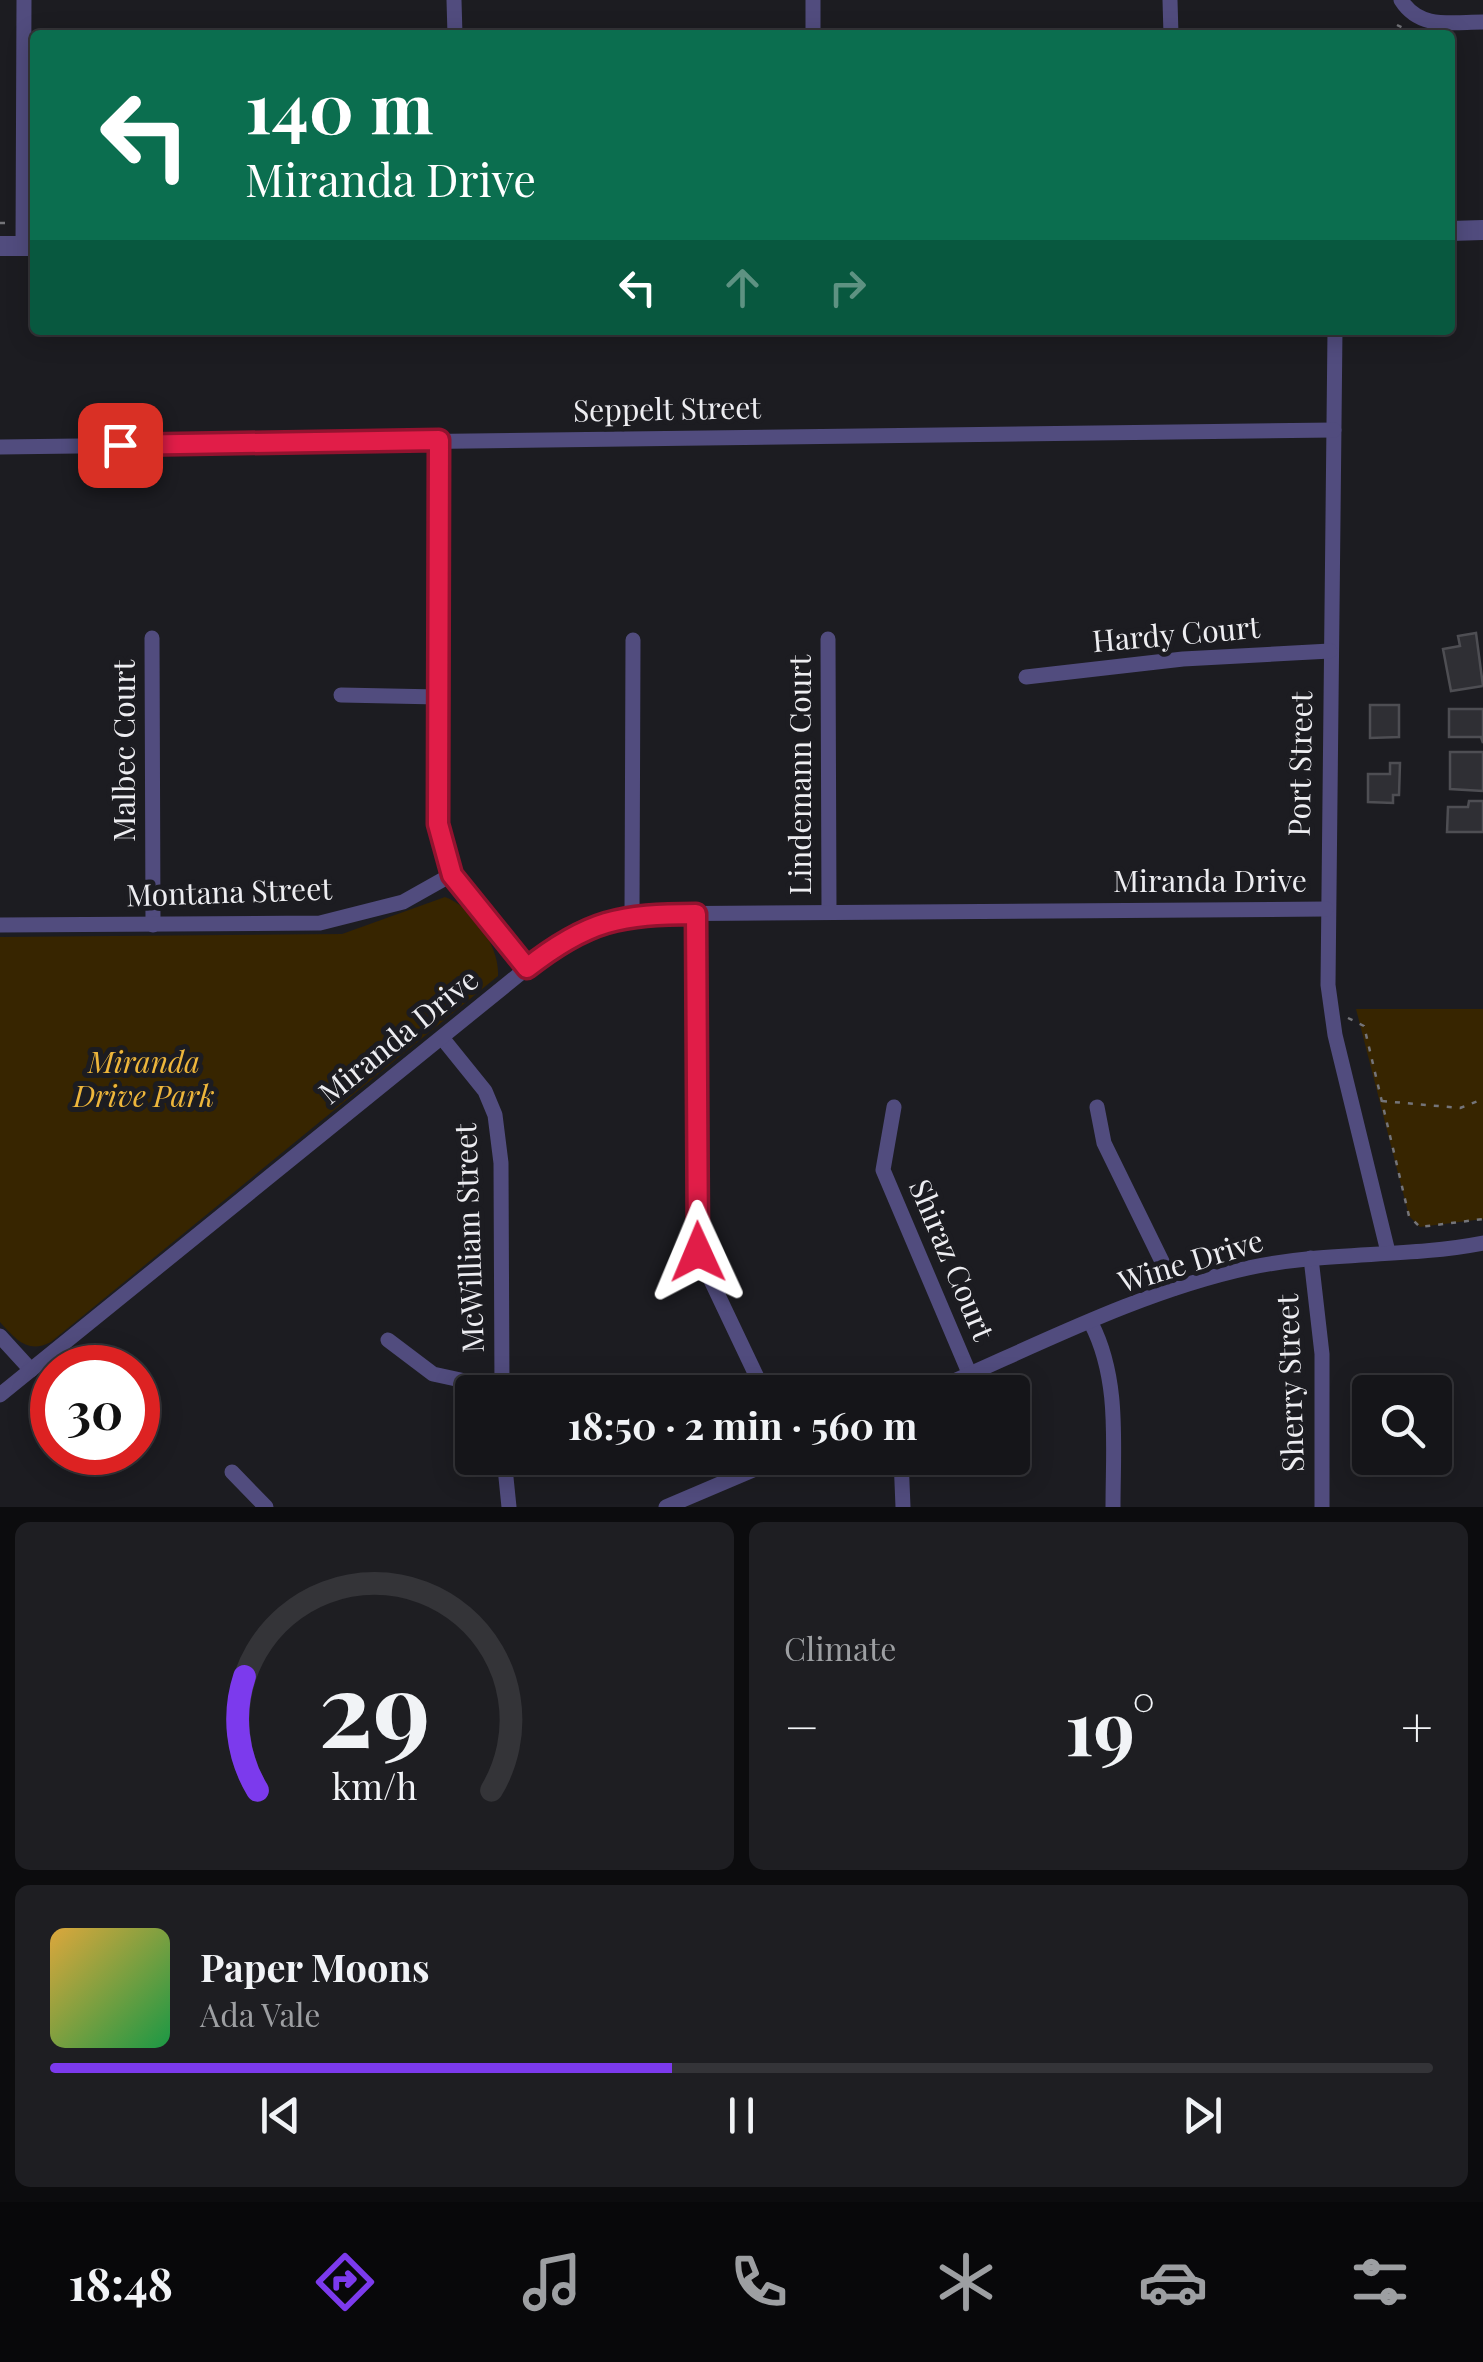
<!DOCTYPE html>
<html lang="en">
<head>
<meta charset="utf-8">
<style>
	:root { --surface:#151519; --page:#1e1e22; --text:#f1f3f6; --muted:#9d9fa2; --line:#343438; --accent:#7c3aed }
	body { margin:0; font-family:"Playfair Display",serif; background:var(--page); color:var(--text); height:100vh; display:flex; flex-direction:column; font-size:38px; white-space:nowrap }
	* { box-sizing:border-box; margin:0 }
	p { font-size:32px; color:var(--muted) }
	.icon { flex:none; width:55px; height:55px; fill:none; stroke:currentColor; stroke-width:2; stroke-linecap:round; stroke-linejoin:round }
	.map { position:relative; height:1507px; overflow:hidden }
	.details { display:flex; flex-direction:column; gap:15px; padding:15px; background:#0c0c0e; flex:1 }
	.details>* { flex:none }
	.guide { position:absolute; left:30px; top:30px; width:1425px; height:305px; border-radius:10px; box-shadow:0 5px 25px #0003,0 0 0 2px var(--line); background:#0b6e4f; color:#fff; overflow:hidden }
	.tools { position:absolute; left:1352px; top:1375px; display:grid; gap:20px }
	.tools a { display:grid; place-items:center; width:100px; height:100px; border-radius:10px; background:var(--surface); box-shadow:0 5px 25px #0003,0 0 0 2px var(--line); font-size:50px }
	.speed { position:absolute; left:30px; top:1345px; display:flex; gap:20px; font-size:50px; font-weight:700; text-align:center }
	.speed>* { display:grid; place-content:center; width:130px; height:130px; border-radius:50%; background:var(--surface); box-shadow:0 5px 25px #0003,0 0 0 2px var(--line); line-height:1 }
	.speed .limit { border:15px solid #d22; background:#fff; color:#111 }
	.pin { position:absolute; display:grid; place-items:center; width:85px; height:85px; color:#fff; margin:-42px; border-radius:20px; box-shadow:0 5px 15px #0006 }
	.me { position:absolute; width:110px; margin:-55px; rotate:359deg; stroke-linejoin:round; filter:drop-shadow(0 0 8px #0008) }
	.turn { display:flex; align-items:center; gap:35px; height:210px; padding:0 50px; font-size:45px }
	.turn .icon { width:130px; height:130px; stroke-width:2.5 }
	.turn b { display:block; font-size:70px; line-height:85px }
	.lanes { display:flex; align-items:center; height:95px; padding:0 50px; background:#0003; justify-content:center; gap:50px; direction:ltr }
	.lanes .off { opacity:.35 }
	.big { font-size:75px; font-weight:700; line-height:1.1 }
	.details .widget { flex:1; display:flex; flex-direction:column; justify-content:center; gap:15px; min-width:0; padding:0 35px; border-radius:15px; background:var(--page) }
	.details .dial { align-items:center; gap:0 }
	.dial svg { height:260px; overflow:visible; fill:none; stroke:var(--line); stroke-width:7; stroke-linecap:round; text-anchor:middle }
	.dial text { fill:var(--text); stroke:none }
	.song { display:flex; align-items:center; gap:30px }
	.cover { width:120px; height:120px; border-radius:15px; background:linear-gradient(135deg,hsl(40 70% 55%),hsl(140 70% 35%)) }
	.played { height:10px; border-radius:5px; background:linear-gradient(90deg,var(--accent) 45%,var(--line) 45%) }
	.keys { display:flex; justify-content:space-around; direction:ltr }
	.heat { display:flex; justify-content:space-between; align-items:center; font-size:55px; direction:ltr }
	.details .tiles { flex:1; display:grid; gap:15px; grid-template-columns:1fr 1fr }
	.widget:last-child { grid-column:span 2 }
	.trip { position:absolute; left:455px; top:1375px; width:575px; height:100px; border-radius:10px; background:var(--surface); box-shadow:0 5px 25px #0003,0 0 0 2px var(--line); font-weight:700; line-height:100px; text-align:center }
	.tabs { display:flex; height:160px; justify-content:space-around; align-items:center; background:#08080a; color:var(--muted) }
	.tabs .icon { width:70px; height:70px }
	.tabs .active { color:var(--accent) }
	.tabs b { font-size:45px; color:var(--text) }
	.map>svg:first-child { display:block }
</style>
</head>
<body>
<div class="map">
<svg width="1483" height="1507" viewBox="0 0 1483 1507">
	<rect width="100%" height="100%" fill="#1c1c21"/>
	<g fill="#372500">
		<path d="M445,897C472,907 500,946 498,976L51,1342C28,1354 16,1340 0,1322V937L342,934Z"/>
		<path d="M1356,1009H1483V1219L1420,1227L1409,1216Z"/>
	</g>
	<g fill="#2f2f34" stroke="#4e4e53" stroke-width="2.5">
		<path d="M1476,633L1483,686L1451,691L1443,649L1460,646L1458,636Z"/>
		<path d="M1370,705H1399V737L1370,738Z"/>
		<path d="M1449,709H1483V743L1481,737H1449Z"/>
		<path d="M1450,752H1483V791L1450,789Z"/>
		<path d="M1390,763H1400L1399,795H1393V803L1368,802V774H1390Z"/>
		<path d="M1469,801H1483V832H1447L1448,807H1468Z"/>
	</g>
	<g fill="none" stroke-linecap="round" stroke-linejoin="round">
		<g stroke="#747479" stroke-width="2.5" stroke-dasharray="5 8" stroke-linecap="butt">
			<path d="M1397,25L1407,30"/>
			<path d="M0,223H9"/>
			<path d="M1348,1018L1364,1026L1409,1216L1420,1227L1483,1219"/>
			<path d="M1382,1101L1460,1108L1483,1099"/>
		</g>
		<g stroke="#514c7e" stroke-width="15">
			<path d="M454,0L455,35"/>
			<path d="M1170,0L1171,35"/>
			<path d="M1401,0C1420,30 1452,22 1483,22"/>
			<path d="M813,35V0"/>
			<path d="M23,246L24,0"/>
			<path d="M1335,330L1328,985L1335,1035L1388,1252"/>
			<path d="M439,440L438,823L451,875L527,968"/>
			<path d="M0,447L1334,430"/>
			<path d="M152,638L153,925"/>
			<path d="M828,639L829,911"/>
			<path d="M1026,677L1183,659L1330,651"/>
			<path d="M341,695L439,697"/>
			<path d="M632,914L633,640"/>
			<path d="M696,914L698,1253L764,1392"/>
			<path d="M0,925L320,923L403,902L451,875"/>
			<path d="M443,1039L485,1091L495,1115L501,1163L502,1392"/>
			<path d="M894,1107L883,1170L970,1375"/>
			<path d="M1097,1107L1104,1143L1175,1288"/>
			<path d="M1311,1258L1322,1354V1507"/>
			<path d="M1091,1323C1120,1379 1113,1444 1113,1507"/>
			<path d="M0,1336L31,1370"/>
			<path d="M388,1340L433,1374L502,1389"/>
			<path d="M929,1392C1032,1348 1138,1292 1248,1268C1326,1251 1406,1258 1483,1243"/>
			<path d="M0,1395L527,968C559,943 593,927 632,914L1326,909"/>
			<path d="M504,1458L509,1507"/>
			<path d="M901,1458L903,1507"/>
			<path d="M232,1472L266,1507"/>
			<path d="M666,1507L781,1458"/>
		</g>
		<g stroke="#514c7e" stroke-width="20">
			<path d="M1450,231L1483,230"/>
			<path d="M0,246H35"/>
		</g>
	</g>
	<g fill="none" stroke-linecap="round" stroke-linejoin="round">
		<g stroke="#92132f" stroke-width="25">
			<path id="route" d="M120,445L439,440L438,824L452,875L527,968C588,920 621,914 696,914L698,1252"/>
		</g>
		<use href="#route" stroke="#e11d48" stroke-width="18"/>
	</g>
	<g text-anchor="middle" stroke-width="10" stroke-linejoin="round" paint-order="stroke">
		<g font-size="30" fill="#ededf1" stroke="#1c1c21">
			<text transform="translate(667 410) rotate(-1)" y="10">Seppelt Street</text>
			<text transform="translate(1176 635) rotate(-5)" y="10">Hardy Court</text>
			<text transform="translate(125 751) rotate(-90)" y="10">Malbec Court</text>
			<text transform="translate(1301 764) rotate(-89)" y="10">Port Street</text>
			<text transform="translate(801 775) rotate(-90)" y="10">Lindemann Court</text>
			<text x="1210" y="892">Miranda Drive</text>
			<text transform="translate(229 893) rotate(-2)" y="10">Montana Street</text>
			<text transform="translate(399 1037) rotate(-39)" y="10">Miranda Drive</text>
			<text transform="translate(470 1238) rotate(-92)" y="10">McWilliam Street</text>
			<text transform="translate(951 1260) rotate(67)" y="10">Shiraz Court</text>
			<text transform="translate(1191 1262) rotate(-17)" y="10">Wine Drive</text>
			<text transform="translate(1291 1383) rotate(-92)" y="10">Sherry Street</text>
		</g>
		<g font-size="30" font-style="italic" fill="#eeb63b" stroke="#1c1c21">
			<text x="144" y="1073">Miranda<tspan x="144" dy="34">Drive Park</tspan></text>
		</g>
	</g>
</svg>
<div class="tools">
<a><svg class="icon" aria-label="search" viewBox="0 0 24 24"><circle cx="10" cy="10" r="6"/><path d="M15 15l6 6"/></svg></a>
</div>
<div class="speed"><div class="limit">30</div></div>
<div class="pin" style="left:120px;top:445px;background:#d93025"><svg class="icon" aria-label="arrive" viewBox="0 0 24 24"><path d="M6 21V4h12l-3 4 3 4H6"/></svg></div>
<svg class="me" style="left:698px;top:1252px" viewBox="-20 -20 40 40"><path d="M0-17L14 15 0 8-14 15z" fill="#e11d48" stroke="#fff" stroke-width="4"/></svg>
<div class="trip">18:50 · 2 min · 560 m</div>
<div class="guide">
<div class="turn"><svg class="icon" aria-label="left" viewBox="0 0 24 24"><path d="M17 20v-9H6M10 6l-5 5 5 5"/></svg><div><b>140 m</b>Miranda Drive</div></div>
<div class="lanes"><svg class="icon" aria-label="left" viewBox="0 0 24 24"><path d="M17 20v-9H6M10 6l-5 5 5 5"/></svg><svg class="icon off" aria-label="ahead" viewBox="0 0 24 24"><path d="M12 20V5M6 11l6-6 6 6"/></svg><svg class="icon off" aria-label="right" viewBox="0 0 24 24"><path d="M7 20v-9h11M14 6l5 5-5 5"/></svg></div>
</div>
</div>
<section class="details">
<div class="tiles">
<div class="widget dial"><svg viewBox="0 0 100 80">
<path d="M14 69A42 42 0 1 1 86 69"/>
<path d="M14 69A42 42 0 0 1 10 34" stroke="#7c3aed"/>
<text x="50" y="56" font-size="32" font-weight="700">29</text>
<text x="50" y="72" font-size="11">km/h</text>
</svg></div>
<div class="widget"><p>Climate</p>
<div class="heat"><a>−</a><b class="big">19°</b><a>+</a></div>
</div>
<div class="widget">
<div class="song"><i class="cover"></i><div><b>Paper Moons</b><p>Ada Vale</p></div></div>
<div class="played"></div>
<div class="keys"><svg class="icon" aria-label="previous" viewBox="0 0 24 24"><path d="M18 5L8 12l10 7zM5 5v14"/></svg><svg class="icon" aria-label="pause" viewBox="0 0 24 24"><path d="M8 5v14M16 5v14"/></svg><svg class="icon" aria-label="next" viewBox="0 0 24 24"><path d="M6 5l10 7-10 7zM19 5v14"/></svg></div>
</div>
</div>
</section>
<nav class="tabs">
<b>18:48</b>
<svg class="icon active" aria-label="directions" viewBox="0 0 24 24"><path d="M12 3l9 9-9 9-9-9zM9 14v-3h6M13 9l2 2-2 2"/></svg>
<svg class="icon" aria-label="music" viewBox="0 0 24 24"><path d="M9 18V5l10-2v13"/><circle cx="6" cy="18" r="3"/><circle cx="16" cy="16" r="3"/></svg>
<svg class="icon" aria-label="phone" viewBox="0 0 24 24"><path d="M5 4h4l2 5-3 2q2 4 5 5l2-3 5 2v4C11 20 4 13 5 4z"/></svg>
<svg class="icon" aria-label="climate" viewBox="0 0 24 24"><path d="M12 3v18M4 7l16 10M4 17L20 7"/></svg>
<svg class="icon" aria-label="car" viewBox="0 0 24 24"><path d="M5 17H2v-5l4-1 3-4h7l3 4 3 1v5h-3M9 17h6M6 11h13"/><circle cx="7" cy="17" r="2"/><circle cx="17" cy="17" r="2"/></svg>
<svg class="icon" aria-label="filters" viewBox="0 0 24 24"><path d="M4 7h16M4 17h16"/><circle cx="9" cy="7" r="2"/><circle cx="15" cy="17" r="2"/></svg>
</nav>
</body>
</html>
